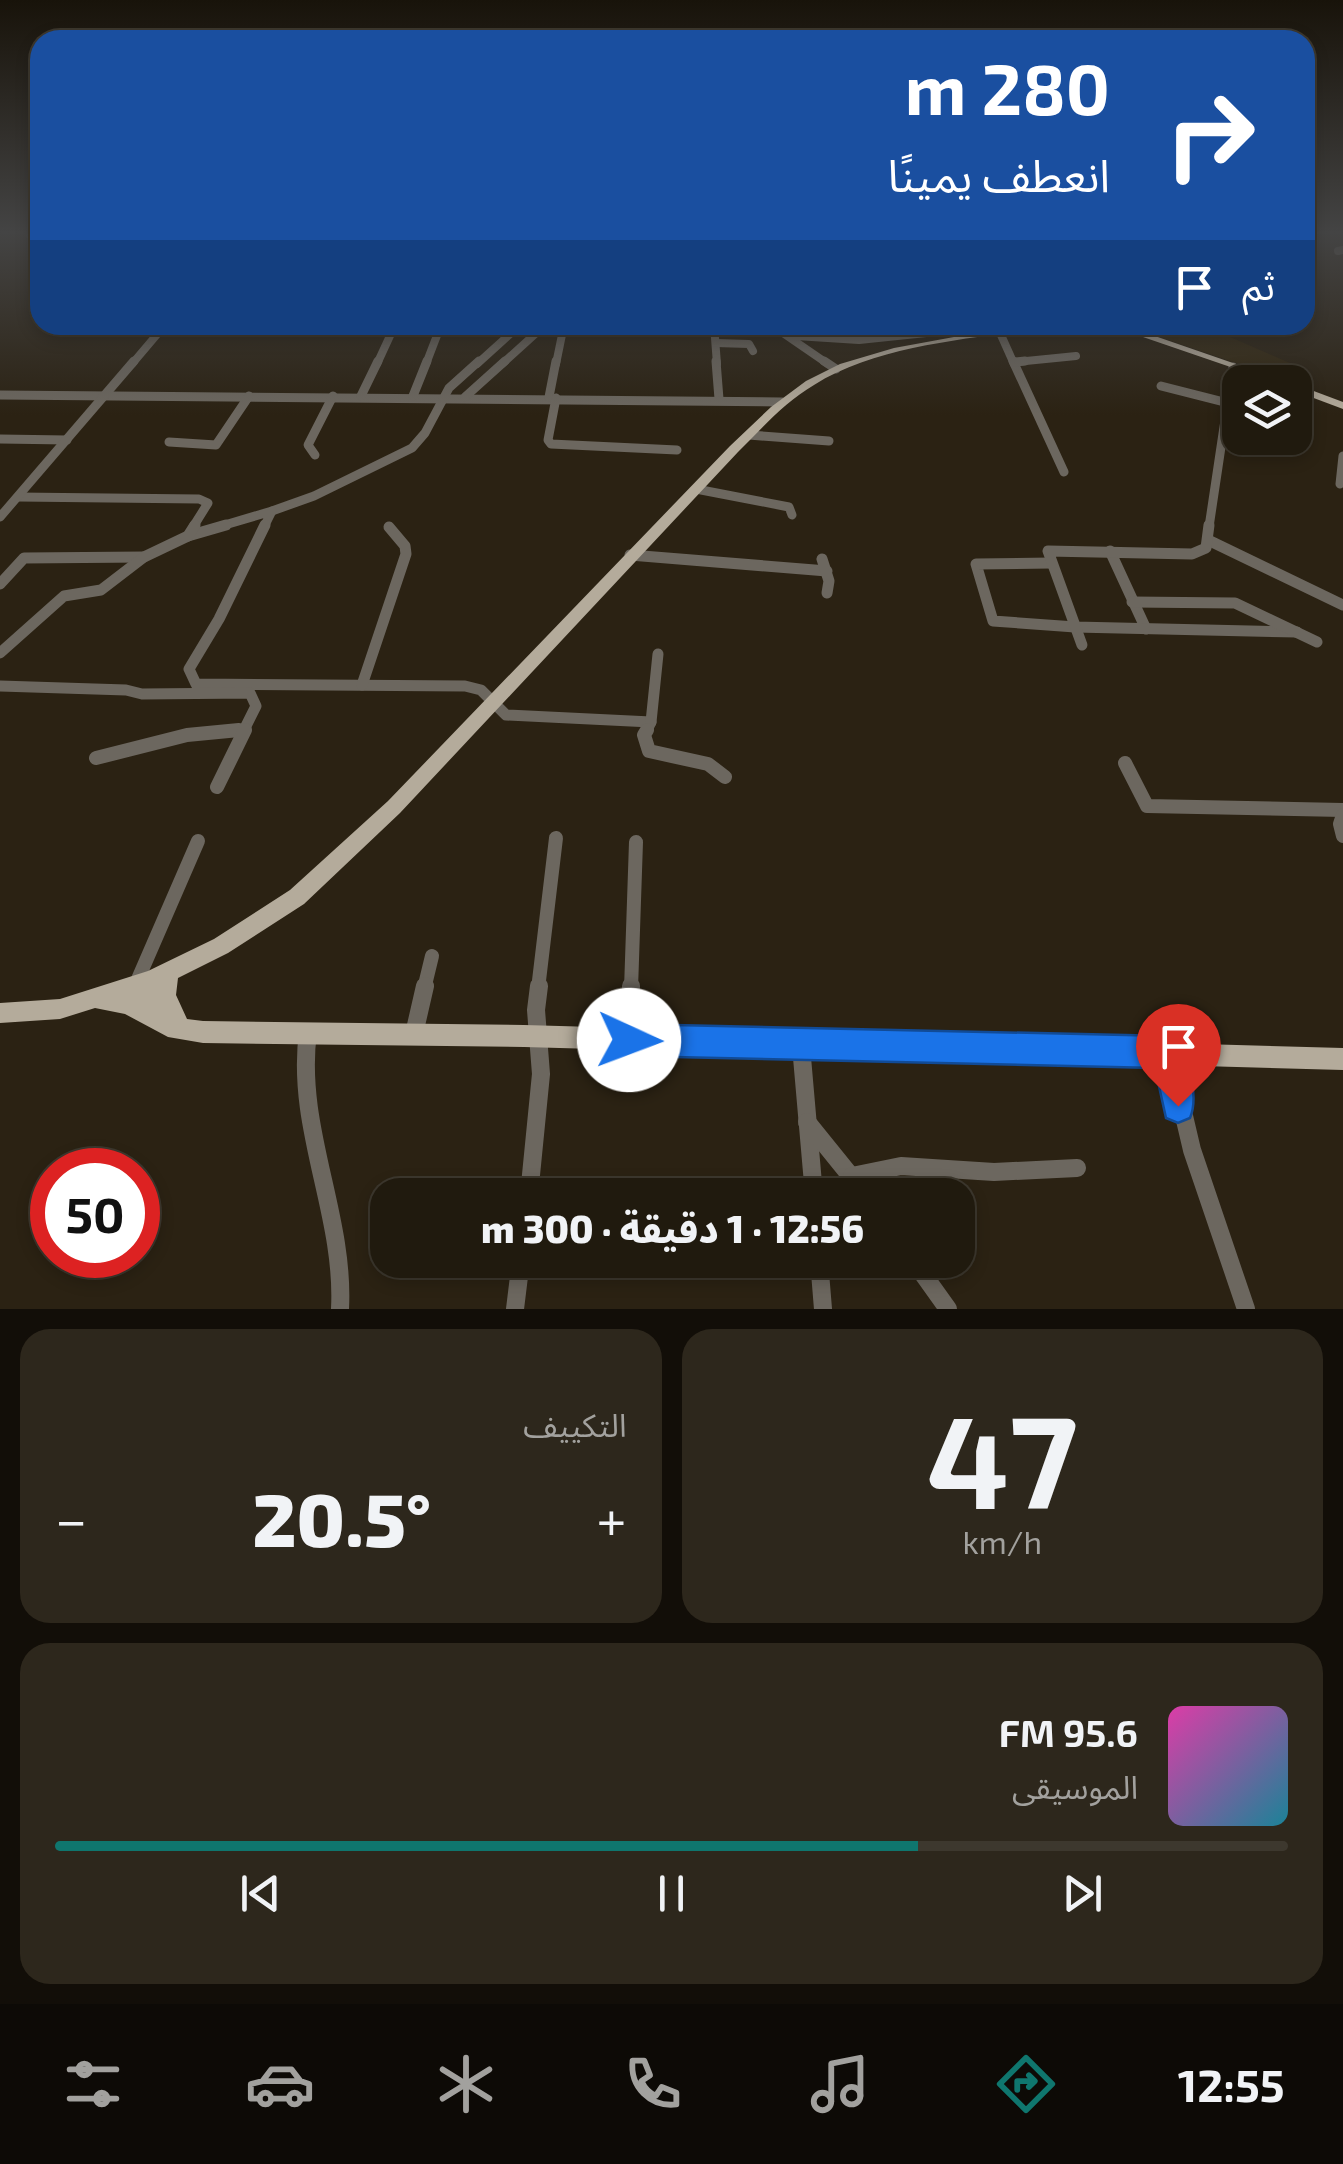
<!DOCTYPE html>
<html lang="ar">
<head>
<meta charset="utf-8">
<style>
	:root { --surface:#201a0e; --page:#2d271c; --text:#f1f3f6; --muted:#a2a19e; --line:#3d382e; --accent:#0f766e }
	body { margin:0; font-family:"Exo 2","Noto Sans Arabic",sans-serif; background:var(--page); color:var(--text); direction:rtl; height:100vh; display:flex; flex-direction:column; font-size:38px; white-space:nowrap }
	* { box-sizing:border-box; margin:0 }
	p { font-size:32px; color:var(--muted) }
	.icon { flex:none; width:55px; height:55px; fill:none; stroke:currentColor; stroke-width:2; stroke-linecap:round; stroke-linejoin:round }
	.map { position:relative; height:1309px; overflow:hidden; direction:ltr }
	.panel { display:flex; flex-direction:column; gap:20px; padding:20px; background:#120e08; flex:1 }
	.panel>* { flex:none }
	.top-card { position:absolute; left:30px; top:30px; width:1285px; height:305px; border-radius:30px; box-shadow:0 5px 15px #0003,0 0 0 2px var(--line); direction:rtl; background:#1a4fa0; color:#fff; overflow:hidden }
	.fabs { position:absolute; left:1222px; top:365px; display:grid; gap:20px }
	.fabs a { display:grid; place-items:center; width:90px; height:90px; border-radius:20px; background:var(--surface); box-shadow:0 5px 15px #0003,0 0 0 2px var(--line); font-size:50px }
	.speed { position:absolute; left:30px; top:1148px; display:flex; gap:20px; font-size:50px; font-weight:700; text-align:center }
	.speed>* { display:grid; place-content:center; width:130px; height:130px; border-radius:50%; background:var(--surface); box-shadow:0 5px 15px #0003,0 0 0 2px var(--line); line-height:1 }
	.speed .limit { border:15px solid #d22; background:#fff; color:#111 }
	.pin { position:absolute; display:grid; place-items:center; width:85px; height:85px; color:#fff; margin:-102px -42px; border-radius:50% 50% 50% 0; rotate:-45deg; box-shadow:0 0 10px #0007 }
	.pin .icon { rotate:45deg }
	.me { position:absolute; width:110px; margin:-55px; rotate:92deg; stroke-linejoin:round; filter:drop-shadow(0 0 8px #0008) }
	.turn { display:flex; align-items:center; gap:35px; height:210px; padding:0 40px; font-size:45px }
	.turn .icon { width:130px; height:130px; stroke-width:2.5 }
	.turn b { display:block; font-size:70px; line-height:85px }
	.then { display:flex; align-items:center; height:95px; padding:0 40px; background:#0003; gap:20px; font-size:38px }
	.big { font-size:75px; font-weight:800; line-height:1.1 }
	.panel .tile { flex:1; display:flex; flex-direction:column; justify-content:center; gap:15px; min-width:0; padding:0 35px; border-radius:30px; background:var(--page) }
	.panel .dial { align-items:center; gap:0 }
	.dial b { font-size:130px; line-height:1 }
	.song { display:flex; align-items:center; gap:30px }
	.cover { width:120px; height:120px; border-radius:15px; background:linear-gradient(135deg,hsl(320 70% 55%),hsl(190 70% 35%)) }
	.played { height:10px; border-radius:5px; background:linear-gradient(90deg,var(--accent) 70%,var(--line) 70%) }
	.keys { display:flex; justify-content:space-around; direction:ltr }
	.heat { display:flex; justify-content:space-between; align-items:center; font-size:55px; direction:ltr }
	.panel .tiles { flex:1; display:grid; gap:20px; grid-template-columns:1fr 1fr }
	.tile:last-child { grid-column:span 2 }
	.trip { position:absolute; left:370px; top:1178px; width:605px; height:100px; border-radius:30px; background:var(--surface); box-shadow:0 5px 15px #0003,0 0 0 2px var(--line); font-weight:800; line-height:100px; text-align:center; direction:rtl }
	.dock { display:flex; height:160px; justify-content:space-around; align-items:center; background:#0d0a06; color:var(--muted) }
	.dock .icon { width:70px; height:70px }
	.dock .on { color:var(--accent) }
	.dock b { font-size:45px; color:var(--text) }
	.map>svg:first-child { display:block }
</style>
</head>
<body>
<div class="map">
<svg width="1343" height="1309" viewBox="0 0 1343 1309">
	<rect width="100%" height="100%" fill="#2b2213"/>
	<path fill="#332812" d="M1124,325H1203L1299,367L1278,377Z"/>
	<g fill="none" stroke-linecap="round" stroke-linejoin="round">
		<g stroke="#6c675f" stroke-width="8">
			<path d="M30,235L34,232"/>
			<path d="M1338,251L1343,250"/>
			<path d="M714,325L717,364"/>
			<path d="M737,325L741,331H780L828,364"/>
			<path d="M931,332L971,333L994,325"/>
			<path d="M1001,335L1014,364"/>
			<path d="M796,336L859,340L936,332"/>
			<path d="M716,343L749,344L753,351"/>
			<path d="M1015,362L1076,356"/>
			<path d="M132,364L165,325"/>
			<path d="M377,364L395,325"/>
			<path d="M426,364L441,325"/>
			<path d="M477,364L520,325"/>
			<path d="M502,364L545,325"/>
			<path d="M556,364L564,325"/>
		</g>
		<g stroke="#6c675f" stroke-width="9">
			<path d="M716,361L719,399"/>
			<path d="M824,361L836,369"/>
			<path d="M1013,361L1064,472"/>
			<path d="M1015,362L1025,361"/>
			<path d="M1161,386L1228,403"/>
			<path d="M0,395L782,402"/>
			<path d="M361,396L378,361"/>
			<path d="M413,396L427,361"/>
			<path d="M465,397L505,361"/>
			<path d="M549,397L556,361"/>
			<path d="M556,398L548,440L551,444L677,450"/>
			<path d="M749,435L829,441"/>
			<path d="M0,439L67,440"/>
			<path d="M169,442L216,445L249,396"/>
			<path d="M315,455L308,445L333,396"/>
			<path d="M1340,484L1343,456"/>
			<path d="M696,489L789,507L792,515"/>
			<path d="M18,497L199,499L208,503L193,527"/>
			<path d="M272,511L314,496L412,448L425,433L449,388L479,361"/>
			<path d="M0,517L134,361"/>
			<path d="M218,527L272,511L264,527"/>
			<path d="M1209,527L1233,367"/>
		</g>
		<g stroke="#6c675f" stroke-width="11">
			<path d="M265,525L219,619L189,669L196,684L465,686L481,690L506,715L651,722L646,732"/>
			<path d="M188,536L226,525"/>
			<path d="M1208,540L1343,605"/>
			<path d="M1110,551L1146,629"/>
			<path d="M630,555L827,571"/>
			<path d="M822,559L829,581L827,593"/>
			<path d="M1051,563L976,564L993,621L1075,627L1297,632"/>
			<path d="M0,584L24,558L144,557"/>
			<path d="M1132,602L1235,603L1317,642"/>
			<path d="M1082,645L1048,551L1192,554L1206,548L1209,525"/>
			<path d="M0,653L64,596L101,590L144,557L188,536L195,525"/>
			<path d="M362,685L406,554L405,546L389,527"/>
			<path d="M0,686L126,690L142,694L250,693L256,706L243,732"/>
			<path d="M651,722L658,654"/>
			<path d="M215,732L244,729"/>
		</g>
		<g stroke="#6c675f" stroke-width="14">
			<path d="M647,730L644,735L649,751L708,764L725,777"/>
			<path d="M96,758L187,735L239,730"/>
			<path d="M1125,763L1147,806L1343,810"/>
			<path d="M217,787L245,730"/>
			<path d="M1343,815L1340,824L1343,836"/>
			<path d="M135,986L198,841"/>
			<path d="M424,989L432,956"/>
			<path d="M538,989L556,838"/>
			<path d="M631,989L636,842"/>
		</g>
		<g stroke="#6c675f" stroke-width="18">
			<path d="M308,1032C295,1128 345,1214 340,1309"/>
			<path d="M414,1034L425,986"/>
			<path d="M629,1040L631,986"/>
			<path d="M801,1046L814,1195"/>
			<path d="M1169,1052L1192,1150L1246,1309"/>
			<path d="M807,1122L866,1195"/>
			<path d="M852,1176L901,1166L994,1172L1077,1168"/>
			<path d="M529,1195L541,1074L536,1010L539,986"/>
			<path d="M819,1260L823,1309"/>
			<path d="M913,1260L948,1309"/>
			<path d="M515,1309L521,1260"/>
		</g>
		<g fill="#b4ab9b" fill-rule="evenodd">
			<path d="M1312,232H1321L1305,242V236Z"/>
			<path d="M1020,325H1062L1030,333L1025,330C956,341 875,347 814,385C785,402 762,428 738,452L400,813L304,904L228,953L178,978L176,995L187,1019L203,1021L524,1025L1343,1048V1070L524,1047L203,1043L168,1037L125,1014L95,1008L60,1019L0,1023V1003L60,999L148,971L214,939L290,890L388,801L730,446L771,407L806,381L840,364L894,348Z"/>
			<path d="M1108,325H1123L1288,382H1274Z"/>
			<path d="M1295,384L1343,402V409L1295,391Z"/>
		</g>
	</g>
	<linearGradient id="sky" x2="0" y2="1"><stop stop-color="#18130a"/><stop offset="0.56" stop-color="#444"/><stop offset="1" stop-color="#444" stop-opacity="0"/></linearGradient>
	<rect width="1343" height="415" fill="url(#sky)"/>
	<path fill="#1a73e8" stroke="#114b97" stroke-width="2.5" d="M629,1024L1169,1036L1180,1040C1189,1062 1199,1097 1190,1118L1178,1123L1166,1118L1155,1068L629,1056L617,1051L613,1040L617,1028Z"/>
</svg>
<div class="fabs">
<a><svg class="icon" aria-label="layers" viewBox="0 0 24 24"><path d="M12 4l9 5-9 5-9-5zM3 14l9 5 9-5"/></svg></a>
</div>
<div class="speed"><div class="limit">50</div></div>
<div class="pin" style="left:1178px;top:1106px;background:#d93025"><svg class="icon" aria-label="arrive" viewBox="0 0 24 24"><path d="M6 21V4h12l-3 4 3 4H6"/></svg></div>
<svg class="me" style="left:629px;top:1040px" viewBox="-20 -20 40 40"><circle r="19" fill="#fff"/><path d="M0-13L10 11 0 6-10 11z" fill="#1a73e8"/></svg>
<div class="trip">12:56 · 1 دقيقة · 300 m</div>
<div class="top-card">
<div class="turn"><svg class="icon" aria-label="right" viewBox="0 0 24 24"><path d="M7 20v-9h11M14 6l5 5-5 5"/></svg><div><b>280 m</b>انعطف يمينًا</div></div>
<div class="then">ثم<svg class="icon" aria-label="arrive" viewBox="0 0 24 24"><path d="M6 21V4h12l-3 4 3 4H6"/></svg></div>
</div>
</div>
<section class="panel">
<div class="tiles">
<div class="tile dial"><b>47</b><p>km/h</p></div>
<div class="tile"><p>التكييف</p>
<div class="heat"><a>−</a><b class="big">20.5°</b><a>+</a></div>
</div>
<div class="tile">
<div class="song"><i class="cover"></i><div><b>95.6 FM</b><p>الموسيقى</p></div></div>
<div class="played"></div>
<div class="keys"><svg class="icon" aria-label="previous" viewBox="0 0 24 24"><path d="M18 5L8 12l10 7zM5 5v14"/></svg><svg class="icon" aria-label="pause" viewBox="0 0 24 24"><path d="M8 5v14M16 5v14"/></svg><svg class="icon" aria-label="next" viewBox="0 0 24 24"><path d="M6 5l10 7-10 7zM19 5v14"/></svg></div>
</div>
</div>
</section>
<nav class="dock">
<b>12:55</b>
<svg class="icon on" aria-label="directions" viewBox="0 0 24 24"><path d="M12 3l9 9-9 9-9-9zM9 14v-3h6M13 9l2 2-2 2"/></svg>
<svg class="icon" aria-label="music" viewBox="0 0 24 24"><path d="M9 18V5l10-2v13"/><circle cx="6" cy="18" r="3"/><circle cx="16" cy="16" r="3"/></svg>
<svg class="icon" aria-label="phone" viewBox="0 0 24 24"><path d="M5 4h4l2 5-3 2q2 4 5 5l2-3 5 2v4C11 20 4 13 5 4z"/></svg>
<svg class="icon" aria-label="climate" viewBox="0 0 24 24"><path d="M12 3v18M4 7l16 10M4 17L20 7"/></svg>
<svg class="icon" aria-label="car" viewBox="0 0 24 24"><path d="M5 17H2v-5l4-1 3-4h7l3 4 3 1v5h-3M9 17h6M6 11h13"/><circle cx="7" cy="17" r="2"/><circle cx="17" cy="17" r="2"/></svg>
<svg class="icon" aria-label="filters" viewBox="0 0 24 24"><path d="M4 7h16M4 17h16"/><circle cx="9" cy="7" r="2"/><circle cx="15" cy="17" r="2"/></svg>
</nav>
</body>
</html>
